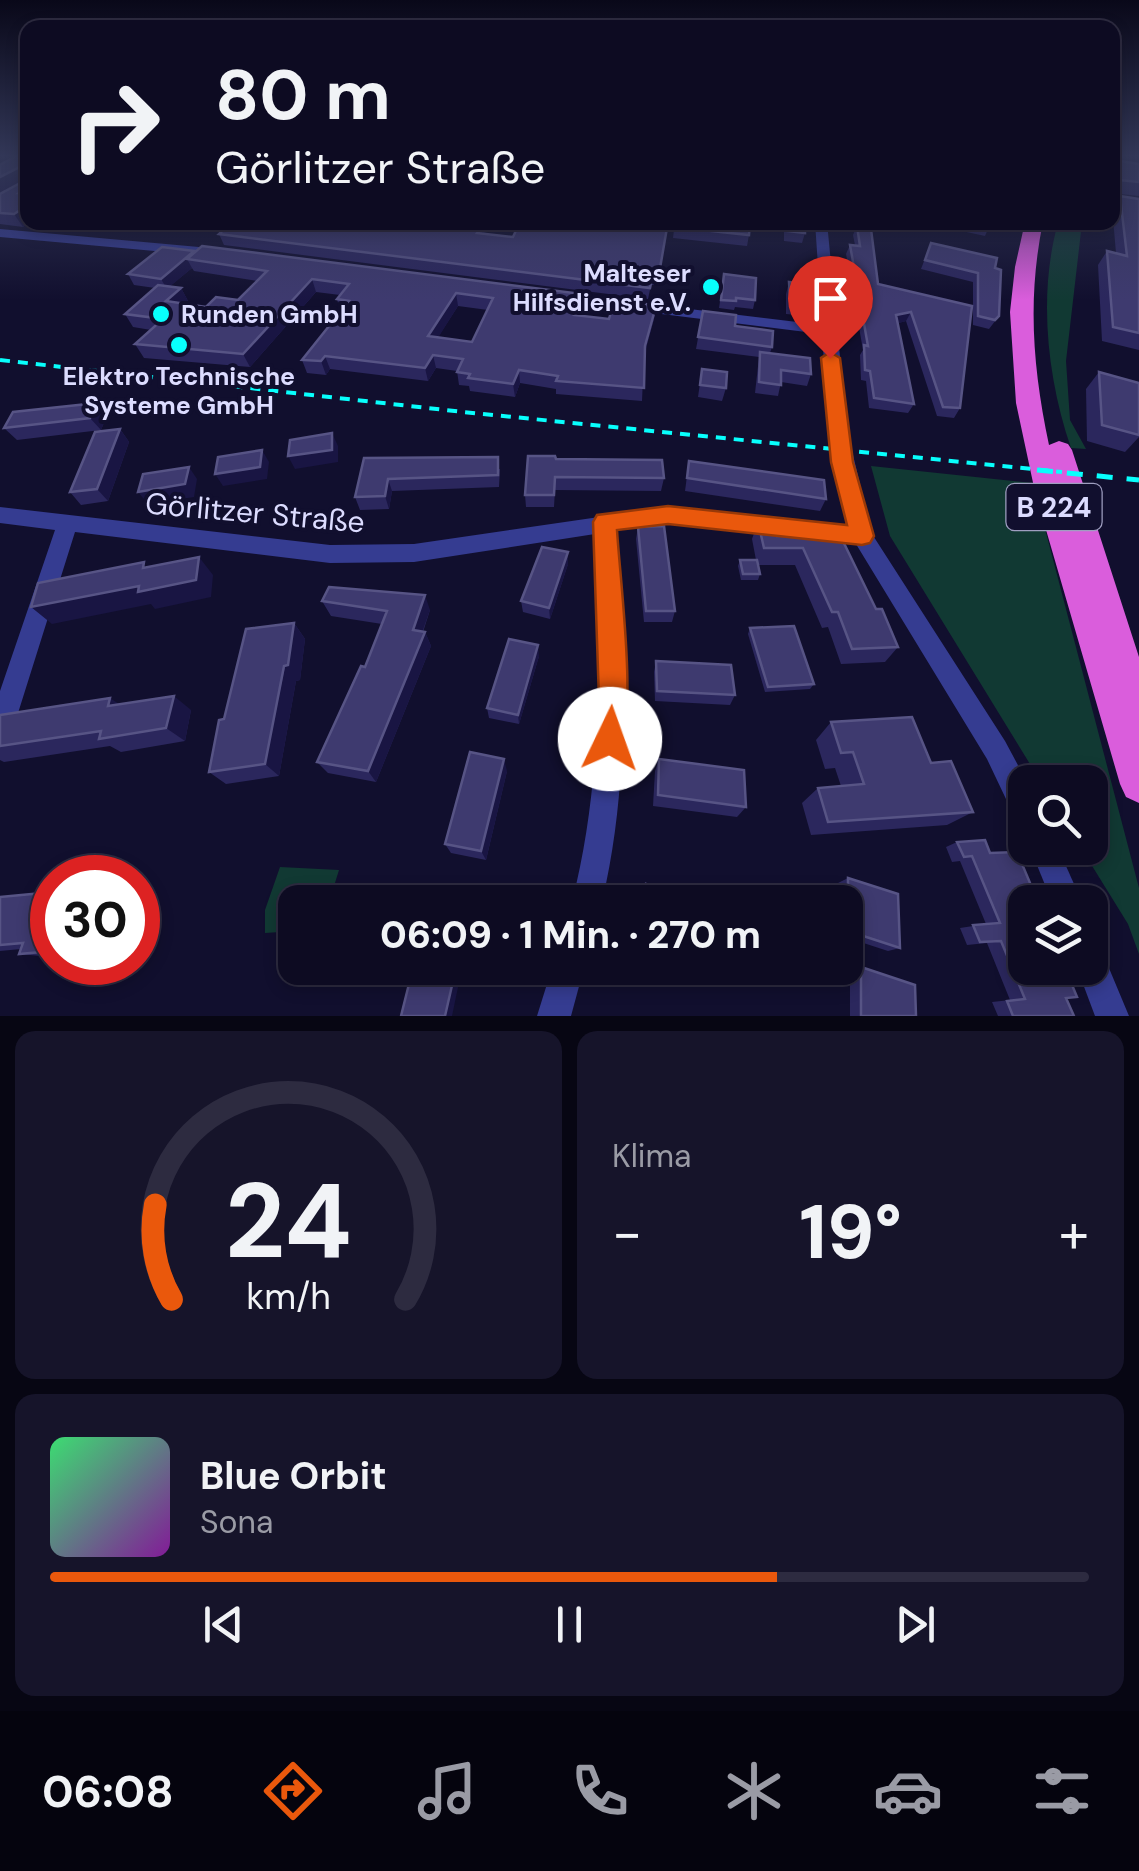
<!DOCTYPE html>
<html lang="de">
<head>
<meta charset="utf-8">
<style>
	:root { --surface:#0d0b22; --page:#16142a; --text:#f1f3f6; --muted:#9a9ba5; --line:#2d2b40; --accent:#ea580c }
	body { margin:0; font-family:"DM Sans",sans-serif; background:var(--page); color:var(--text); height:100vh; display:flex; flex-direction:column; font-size:38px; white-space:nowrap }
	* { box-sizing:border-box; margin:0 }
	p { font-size:32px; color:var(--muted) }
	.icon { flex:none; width:55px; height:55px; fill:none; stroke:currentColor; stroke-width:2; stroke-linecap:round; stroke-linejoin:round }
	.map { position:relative; height:1016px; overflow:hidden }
	.details { display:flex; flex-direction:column; gap:15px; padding:15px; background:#070613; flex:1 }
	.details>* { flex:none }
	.top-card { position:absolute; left:20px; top:20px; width:1100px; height:210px; border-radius:20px; box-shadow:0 5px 15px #0003,0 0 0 2px var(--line); background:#0d0b22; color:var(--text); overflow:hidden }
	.buttons { position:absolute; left:1008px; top:765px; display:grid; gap:20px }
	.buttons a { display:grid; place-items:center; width:100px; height:100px; border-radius:20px; background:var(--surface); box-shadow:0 5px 15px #0003,0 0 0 2px var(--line); font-size:50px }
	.speed { position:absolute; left:30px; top:855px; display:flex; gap:20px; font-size:50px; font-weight:700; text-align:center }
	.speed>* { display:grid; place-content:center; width:130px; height:130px; border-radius:50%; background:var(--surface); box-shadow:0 5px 15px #0003,0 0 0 2px var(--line); line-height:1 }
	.speed .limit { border:15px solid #d22; background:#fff; color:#111 }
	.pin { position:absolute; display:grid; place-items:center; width:85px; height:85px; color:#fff; margin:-102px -42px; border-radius:50% 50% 50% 0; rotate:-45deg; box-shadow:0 0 10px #0007 }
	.pin .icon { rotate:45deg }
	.me { position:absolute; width:110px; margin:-55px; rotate:3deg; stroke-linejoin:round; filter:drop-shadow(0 0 8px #0008) }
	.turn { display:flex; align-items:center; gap:35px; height:210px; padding:0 30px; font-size:45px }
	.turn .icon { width:130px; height:130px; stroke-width:2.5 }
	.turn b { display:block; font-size:70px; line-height:85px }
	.big { font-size:75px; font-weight:800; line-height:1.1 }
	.details .tile { flex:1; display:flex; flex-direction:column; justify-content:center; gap:15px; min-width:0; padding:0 35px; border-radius:20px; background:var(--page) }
	.details .dial { align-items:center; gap:0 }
	.dial svg { height:260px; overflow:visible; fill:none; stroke:var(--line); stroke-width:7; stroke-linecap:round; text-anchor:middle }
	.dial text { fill:var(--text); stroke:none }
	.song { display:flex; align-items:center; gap:30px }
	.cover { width:120px; height:120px; border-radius:15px; background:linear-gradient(135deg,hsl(140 70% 55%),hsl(290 70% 35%)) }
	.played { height:10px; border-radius:5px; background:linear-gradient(90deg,var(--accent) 70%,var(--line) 70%) }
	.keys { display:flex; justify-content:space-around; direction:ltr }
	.heat { display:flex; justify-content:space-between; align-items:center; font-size:55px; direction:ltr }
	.details .tiles { flex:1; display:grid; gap:15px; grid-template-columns:1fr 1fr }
	.tile:last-child { grid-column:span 2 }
	.trip { position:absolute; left:278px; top:885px; width:585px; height:100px; border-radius:20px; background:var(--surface); box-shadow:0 5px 15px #0003,0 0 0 2px var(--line); font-weight:800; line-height:100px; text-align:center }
	.dock { display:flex; height:160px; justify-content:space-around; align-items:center; background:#05040e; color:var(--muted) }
	.dock .icon { width:70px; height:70px }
	.dock .selected { color:var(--accent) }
	.dock b { font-size:45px; color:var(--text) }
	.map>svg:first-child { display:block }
</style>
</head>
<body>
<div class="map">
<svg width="1139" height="1016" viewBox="0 0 1139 1016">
	<rect width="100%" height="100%" fill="#110f2e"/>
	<g fill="#113933">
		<path d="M1058,223H1082L1066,361L1070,420L1086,449L1071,448C1047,378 1038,294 1058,223Z"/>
		<path d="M871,466L1033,483L1139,888V954L1128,924L1081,848H1090V782H1041L890,536Z"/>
		<path d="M280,867L339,870L329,902H295V931L265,933V910Z"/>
	</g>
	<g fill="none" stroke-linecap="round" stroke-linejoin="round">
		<g fill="#353c91" fill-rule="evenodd">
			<path d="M815,222H827L847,430L872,534L1005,741L1027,782L1025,822L1015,818L987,759L856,544L668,523L616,531C624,656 631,779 602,902H572C603,780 600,659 595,534L414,562L330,563L75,532L13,729L9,738L0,742V691L55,530L0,523V507L330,545L414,544L668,507L850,526L829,430L822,334L557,301L550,297L557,293L822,325Z"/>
			<path d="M0,229L221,249L228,253L221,257L0,237Z"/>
			<path d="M1030,848H1058L1082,902H1052Z"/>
			<path d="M1090,944L1101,949L1129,1016H1095L1077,968H1090Z"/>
			<path d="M552,968H584L571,1016H537Z"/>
		</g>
		<path fill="#353c91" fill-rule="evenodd" d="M1112,196L1139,200V210L1112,205Z"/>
		<path fill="#da5ddc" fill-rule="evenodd" d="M1025,222H1043C1027,299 1033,369 1049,445L1059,441L1068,444L1072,450L1139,657V803L1126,797L1120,784L1035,492L1016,403L1010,312L1015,267Z"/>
		<path stroke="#08fffd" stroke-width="4" stroke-dasharray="10 8" stroke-linecap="butt" d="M0,360L463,412L1062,472"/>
		<path stroke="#08fffd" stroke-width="5" stroke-dasharray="16 14" stroke-linecap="butt" d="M1037,470L1139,480"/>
	</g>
	<g fill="#2b275d" fill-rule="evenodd">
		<path d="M28,157V222H29L23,227L0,224V194Z"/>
		<path d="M1120,161L1139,164V196L1112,193V173Z"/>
		<path d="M1120,196L1139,199V350L1102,341L1098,265L1107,251L1116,253L1112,207Z"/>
		<path d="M232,222H492L484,234L513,237L668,222L658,285H651L648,299L224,245L219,234Z"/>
		<path d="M675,222L749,235L747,246L673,238Z"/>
		<path d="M784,222H805V233L802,243L784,241Z"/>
		<path d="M926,222H991L985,236L962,231L958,223Z"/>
		<path d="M857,226L878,284L972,306L960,408L954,418L937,416L906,321L898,323L914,404L908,413L869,408L866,381L861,380L860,355L863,350L846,254L850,245H855L853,235Z"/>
		<path d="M931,243L995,268L999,316L989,329L973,325V282L921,269Z"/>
		<path d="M194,251L195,252L582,294V307L579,315L609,319L656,306L654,319L644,355L642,401L556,394V389L520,383L515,397L470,391L469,386L459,385L457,371L436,368L428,381L330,369L326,375L307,373L302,360L340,311L337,299L340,295L316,292L250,367L144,358L135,344L151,330L133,327L125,314L155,288L134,285L128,274ZM192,268L194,271L257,281L238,300L206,307L184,304L188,301L181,288L170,286ZM458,306L488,310L472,342L438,337Z"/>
		<path d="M724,274L755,300L753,309L735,307L734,310L719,308Z"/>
		<path d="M789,282L810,303L806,316L786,314V294Z"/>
		<path d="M703,311L735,326L772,347L770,353L811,374L807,386L781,382L778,396L755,393L759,357L696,349Z"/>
		<path d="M702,369L726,388L722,401L698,397Z"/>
		<path d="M1099,372L1139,383V437L1125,452L1087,441L1086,389Z"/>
		<path d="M107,415L101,430L17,440L4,428Z"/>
		<path d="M120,429L129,442L108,501L81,505L70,492Z"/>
		<path d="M364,458L500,469L499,487L392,491L389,509L360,510L355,497Z"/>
		<path d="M556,459L664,478L661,491L555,490L554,507H526L525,495Z"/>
		<path d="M689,461L826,499L820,511L685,491Z"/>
		<path d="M758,522L777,536L839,533L876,609L898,647L885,662L841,664L828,627L822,628L795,565H758L760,574L758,580H741L738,566L740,560H756L752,539Z"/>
		<path d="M638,527L675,611L672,622H644L636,539Z"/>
		<path d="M568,564L550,619L523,612L521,601Z"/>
		<path d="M322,601L430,610L423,632H425L431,646L376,782L328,773L317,762L365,667L382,624L331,616Z"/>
		<path d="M294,623L305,639L300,680L296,681L279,776L226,784L209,772L224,719Z"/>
		<path d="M750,628L814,684L810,689L765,692L748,634Z"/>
		<path d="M539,656L519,724L489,718L487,708Z"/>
		<path d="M656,661L735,695L730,705L655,701L654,672Z"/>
		<path d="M120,704L191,710L185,741L121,752L110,746L4,762L0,760V715Z"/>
		<path d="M831,722L931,763L973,812L947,825L811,835L802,803L818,788L841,786L835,768L825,769L816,740Z"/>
		<path d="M659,759L746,807L737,817L653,806L655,771Z"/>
		<path d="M507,771L486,860L451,853L445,844Z"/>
		<path d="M957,842L990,853L1074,1016H998L992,1002L1010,1000L987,943L967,945L960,928L986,924L960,861L952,862L946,847Z"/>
		<path d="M848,878L900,948L888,951L845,937V902H838V883Z"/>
		<path d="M52,896V957L19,954L21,949L0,951V897Z"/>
		<path d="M861,967L916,1016H850V969Z"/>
	</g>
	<g fill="#191543">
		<path d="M18,168L26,180L0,194V177Z"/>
		<path d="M28,187V222H29L23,227L14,214L19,193Z"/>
		<path d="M484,222H492L478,244L477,233Z"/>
		<path d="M194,251L198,260L187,259L192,268L167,289L161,279Z"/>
		<path d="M312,279L316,292L250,367L243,354Z"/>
		<path d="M181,288L188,301L173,314L166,301Z"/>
		<path d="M456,293L458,306L431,349L428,336Z"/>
		<path d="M582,294V307L574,328V315Z"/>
		<path d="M656,306L654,319L643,360L645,346Z"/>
		<path d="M911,312L906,321L892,325L896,315Z"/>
		<path d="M433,355L436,368L428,381L425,368Z"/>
		<path d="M325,356L330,369L326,375L321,361Z"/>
		<path d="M519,370L520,383L515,397L513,384Z"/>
		<path d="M97,403L107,415L101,430L90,418Z"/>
		<path d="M120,429L129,442L108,501L97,489Z"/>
		<path d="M332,433L338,446V462L295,469L288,456Z"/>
		<path d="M262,450L269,462L267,479L223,486L215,474Z"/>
		<path d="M189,467L197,479L194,497L148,504L138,492Z"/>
		<path d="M388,479L392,491L389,509L385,496Z"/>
		<path d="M568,552V564L550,619L549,608Z"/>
		<path d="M199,557L213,575L211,597L155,609L151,604L52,624L31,607Z"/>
		<path d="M425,595L430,610L418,644L413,630Z"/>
		<path d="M294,623L305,639L300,680L296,681L279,776L265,764Z"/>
		<path d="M425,632L431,646L376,782L368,771Z"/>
		<path d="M538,645L539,656L519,724L518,715Z"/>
		<path d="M174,696L191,710L185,741L166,728Z"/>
		<path d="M110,698L131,712L108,706Z"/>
		<path d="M504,759L507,771L486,860L481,851Z"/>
		<path d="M43,893L52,896V909L39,906Z"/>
		<path d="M456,968H462L452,1016H445Z"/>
	</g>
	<g fill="#3e3a6f" stroke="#575485" stroke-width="2.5" fill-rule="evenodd">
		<path d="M14,157H28V187L19,193H28V205L14,214L0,213V194L22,182L24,171L18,168L0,177V165Z"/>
		<path d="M1120,161L1139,164V182L1118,180Z"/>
		<path d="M1120,196L1139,199V333L1113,327L1107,251L1127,256Z"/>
		<path d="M232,222H484L477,233L513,237L520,222H668L659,274H653L650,288L219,234Z"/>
		<path d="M675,222H750L749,235L674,227Z"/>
		<path d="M787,222H805V233L787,231Z"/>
		<path d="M974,222H991L990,226Z"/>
		<path d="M857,226L871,229L878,284L972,306L960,408L943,407L911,312L896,315L914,404L874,398L870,371L865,370L864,345L868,346L850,245L860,246Z"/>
		<path d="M931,243L997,258L995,268L1001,270L999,316L995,320L978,316V273L925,260Z"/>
		<path d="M202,246L582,294L574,315L609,319L615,298L656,306L645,346L644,388L556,381L558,376L519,370L513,384L468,378L470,374L457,372L463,359L433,355L425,368L325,356L321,361L302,360L349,301L337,299L349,284L312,279L243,354L135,344L163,319L125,314L158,285L181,288L166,301L206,307L216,297L238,300L267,271L187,259ZM456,293L493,298L472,342L428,336Z"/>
		<path d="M162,247L194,251L161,279L128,274Z"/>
		<path d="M724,274L756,278L755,300L736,298V301L721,300Z"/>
		<path d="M789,282L809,284L810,303L790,301Z"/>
		<path d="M703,311L736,315L735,326L773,331L772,347L698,337Z"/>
		<path d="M760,352L810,358L811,374L781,370V385L759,382Z"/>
		<path d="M702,369L727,372L726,388L700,385Z"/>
		<path d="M1099,372L1139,383V435L1102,425Z"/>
		<path d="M97,403L90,418L4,428L13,412Z"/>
		<path d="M120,429L97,489L70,492L95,432Z"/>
		<path d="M332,433V450L288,456L290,440Z"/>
		<path d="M262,450L260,467L215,474L218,457Z"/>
		<path d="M528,456H555L556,459L662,460L664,478L555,477L554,495H525Z"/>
		<path d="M498,457V475L388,479L385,496L355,497L364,458Z"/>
		<path d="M689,461L824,480L826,499L687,478Z"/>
		<path d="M189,467L185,484L138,492L143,474Z"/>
		<path d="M758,522H774L777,536L839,533L876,609H882L898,647L852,649L838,612H832L803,548H764Z"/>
		<path d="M664,526L675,611H646L638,527Z"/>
		<path d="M542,547L568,552L549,608L521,601Z"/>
		<path d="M199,557L196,580L138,592L139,586L31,607L38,583L144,562L143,568Z"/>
		<path d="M740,560H757L760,574H743Z"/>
		<path d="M329,587L425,595L413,630L425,632L368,771L317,762L361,666L365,667L387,611L322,601Z"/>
		<path d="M294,623L288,665L284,666L265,764L209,772L219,720L224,719L246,629Z"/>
		<path d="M794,626L814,684L768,687L750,628Z"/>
		<path d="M509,639L538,645L518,715L487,708Z"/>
		<path d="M656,661L731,665L735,695L657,691Z"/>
		<path d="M174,696L166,728L99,739L101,731L0,746V715L110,698L108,706Z"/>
		<path d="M912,717L931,763L951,761L973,812L828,822L818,788L864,784L853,752L841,753L831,722Z"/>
		<path d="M470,752L504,759L481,851L445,844Z"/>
		<path d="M659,759L744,770L746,807L658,795Z"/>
		<path d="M985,840L990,853L1017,852L1038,902H1025V968H1065L1077,997L1066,998L1074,1016H1013L1007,1001L1025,999L1001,941L980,942L973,925L1000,923L972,856L964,857L957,842Z"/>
		<path d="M848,878L898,894L900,948L848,931Z"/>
		<path d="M646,884L703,902H643Z"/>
		<path d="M43,893L39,906L52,905V951L19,954L23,943L0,945V897Z"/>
		<path d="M861,967L915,985L916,1016H861Z"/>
		<path d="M413,968H456L445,1016H401Z"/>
	</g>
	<linearGradient id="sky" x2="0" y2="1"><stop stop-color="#090819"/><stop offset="0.52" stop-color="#323757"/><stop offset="1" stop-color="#323757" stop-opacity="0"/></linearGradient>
	<rect width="1139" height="300" fill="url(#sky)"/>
	<path fill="#ea580c" stroke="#983908" stroke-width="2.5" d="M830,352L840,358L853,462L874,536L870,543L862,545L668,524L617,530C620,580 637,709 620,750L610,754L599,750L595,739L599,700L593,522L597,515L668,506L847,525L831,462L821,358Z"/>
	<g fill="#08fffd" stroke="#110f2e" stroke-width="4">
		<circle cx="711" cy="287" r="10"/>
		<circle cx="161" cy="314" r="10"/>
		<circle cx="179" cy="345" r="10"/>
	</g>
	<g text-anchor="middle" stroke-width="8" stroke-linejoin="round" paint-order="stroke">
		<g font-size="25" font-weight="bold" fill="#dcdcff" stroke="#110f2e" text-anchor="end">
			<text x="691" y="282">Malteser<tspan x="691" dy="29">Hilfsdienst e.V.</tspan></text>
			<text x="181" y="323" text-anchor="start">Runden GmbH</text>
			<text x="179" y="385" text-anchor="middle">Elektro Technische<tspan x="179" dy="29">Systeme GmbH</tspan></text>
		</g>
		<rect fill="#110f2e" stroke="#9f9ec0" stroke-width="2.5" x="1006.5" y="484" width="95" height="46" rx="8"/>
		<g font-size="28" font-weight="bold" fill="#dcdcff">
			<text x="1054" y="517">B 224</text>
		</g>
		<g font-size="30" fill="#dcdcff" stroke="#110f2e">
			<text transform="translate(255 513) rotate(5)" y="10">Görlitzer Straße</text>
		</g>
	</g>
</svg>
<div class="buttons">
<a><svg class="icon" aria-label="search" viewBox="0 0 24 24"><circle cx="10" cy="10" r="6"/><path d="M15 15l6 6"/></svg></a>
<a><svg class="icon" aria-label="layers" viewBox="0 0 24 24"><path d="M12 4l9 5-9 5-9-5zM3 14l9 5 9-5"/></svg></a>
</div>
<div class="speed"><div class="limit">30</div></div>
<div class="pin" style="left:830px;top:358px;background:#d93025"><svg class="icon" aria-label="arrive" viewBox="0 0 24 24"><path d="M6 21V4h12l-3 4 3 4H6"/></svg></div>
<svg class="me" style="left:610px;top:739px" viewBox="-20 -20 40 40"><circle r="19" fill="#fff"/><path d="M0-13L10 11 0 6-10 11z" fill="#ea580c"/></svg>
<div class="trip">06:09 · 1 Min. · 270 m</div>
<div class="top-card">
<div class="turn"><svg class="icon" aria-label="right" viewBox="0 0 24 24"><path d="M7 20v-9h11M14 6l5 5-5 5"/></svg><div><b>80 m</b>Görlitzer Straße</div></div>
</div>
</div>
<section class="details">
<div class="tiles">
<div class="tile dial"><svg viewBox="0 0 100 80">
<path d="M14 69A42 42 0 1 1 86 69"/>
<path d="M14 69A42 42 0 0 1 9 40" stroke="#ea580c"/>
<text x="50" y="56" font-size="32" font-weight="700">24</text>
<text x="50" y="72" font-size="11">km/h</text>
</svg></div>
<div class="tile"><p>Klima</p>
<div class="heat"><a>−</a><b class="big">19°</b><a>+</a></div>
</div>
<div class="tile">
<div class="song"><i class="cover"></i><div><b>Blue Orbit</b><p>Sona</p></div></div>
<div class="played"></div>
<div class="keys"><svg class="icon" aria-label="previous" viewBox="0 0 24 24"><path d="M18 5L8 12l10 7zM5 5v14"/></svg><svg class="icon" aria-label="pause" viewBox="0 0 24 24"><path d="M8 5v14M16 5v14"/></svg><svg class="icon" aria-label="next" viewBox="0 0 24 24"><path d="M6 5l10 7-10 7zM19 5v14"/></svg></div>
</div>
</div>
</section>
<nav class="dock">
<b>06:08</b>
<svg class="icon selected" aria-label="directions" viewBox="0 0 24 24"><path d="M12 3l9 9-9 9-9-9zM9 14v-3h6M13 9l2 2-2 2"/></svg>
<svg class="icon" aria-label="music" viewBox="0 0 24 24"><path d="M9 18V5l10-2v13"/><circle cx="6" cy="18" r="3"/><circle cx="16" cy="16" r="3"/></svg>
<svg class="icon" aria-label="phone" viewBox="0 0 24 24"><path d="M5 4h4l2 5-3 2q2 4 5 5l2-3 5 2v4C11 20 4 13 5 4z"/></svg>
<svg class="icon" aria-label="climate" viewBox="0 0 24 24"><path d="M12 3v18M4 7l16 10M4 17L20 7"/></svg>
<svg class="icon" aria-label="car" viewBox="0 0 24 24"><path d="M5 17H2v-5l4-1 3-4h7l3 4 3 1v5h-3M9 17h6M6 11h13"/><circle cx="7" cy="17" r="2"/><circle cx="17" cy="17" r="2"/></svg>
<svg class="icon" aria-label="filters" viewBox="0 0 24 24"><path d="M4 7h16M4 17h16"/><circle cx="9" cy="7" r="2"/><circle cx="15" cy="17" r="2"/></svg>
</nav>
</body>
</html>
